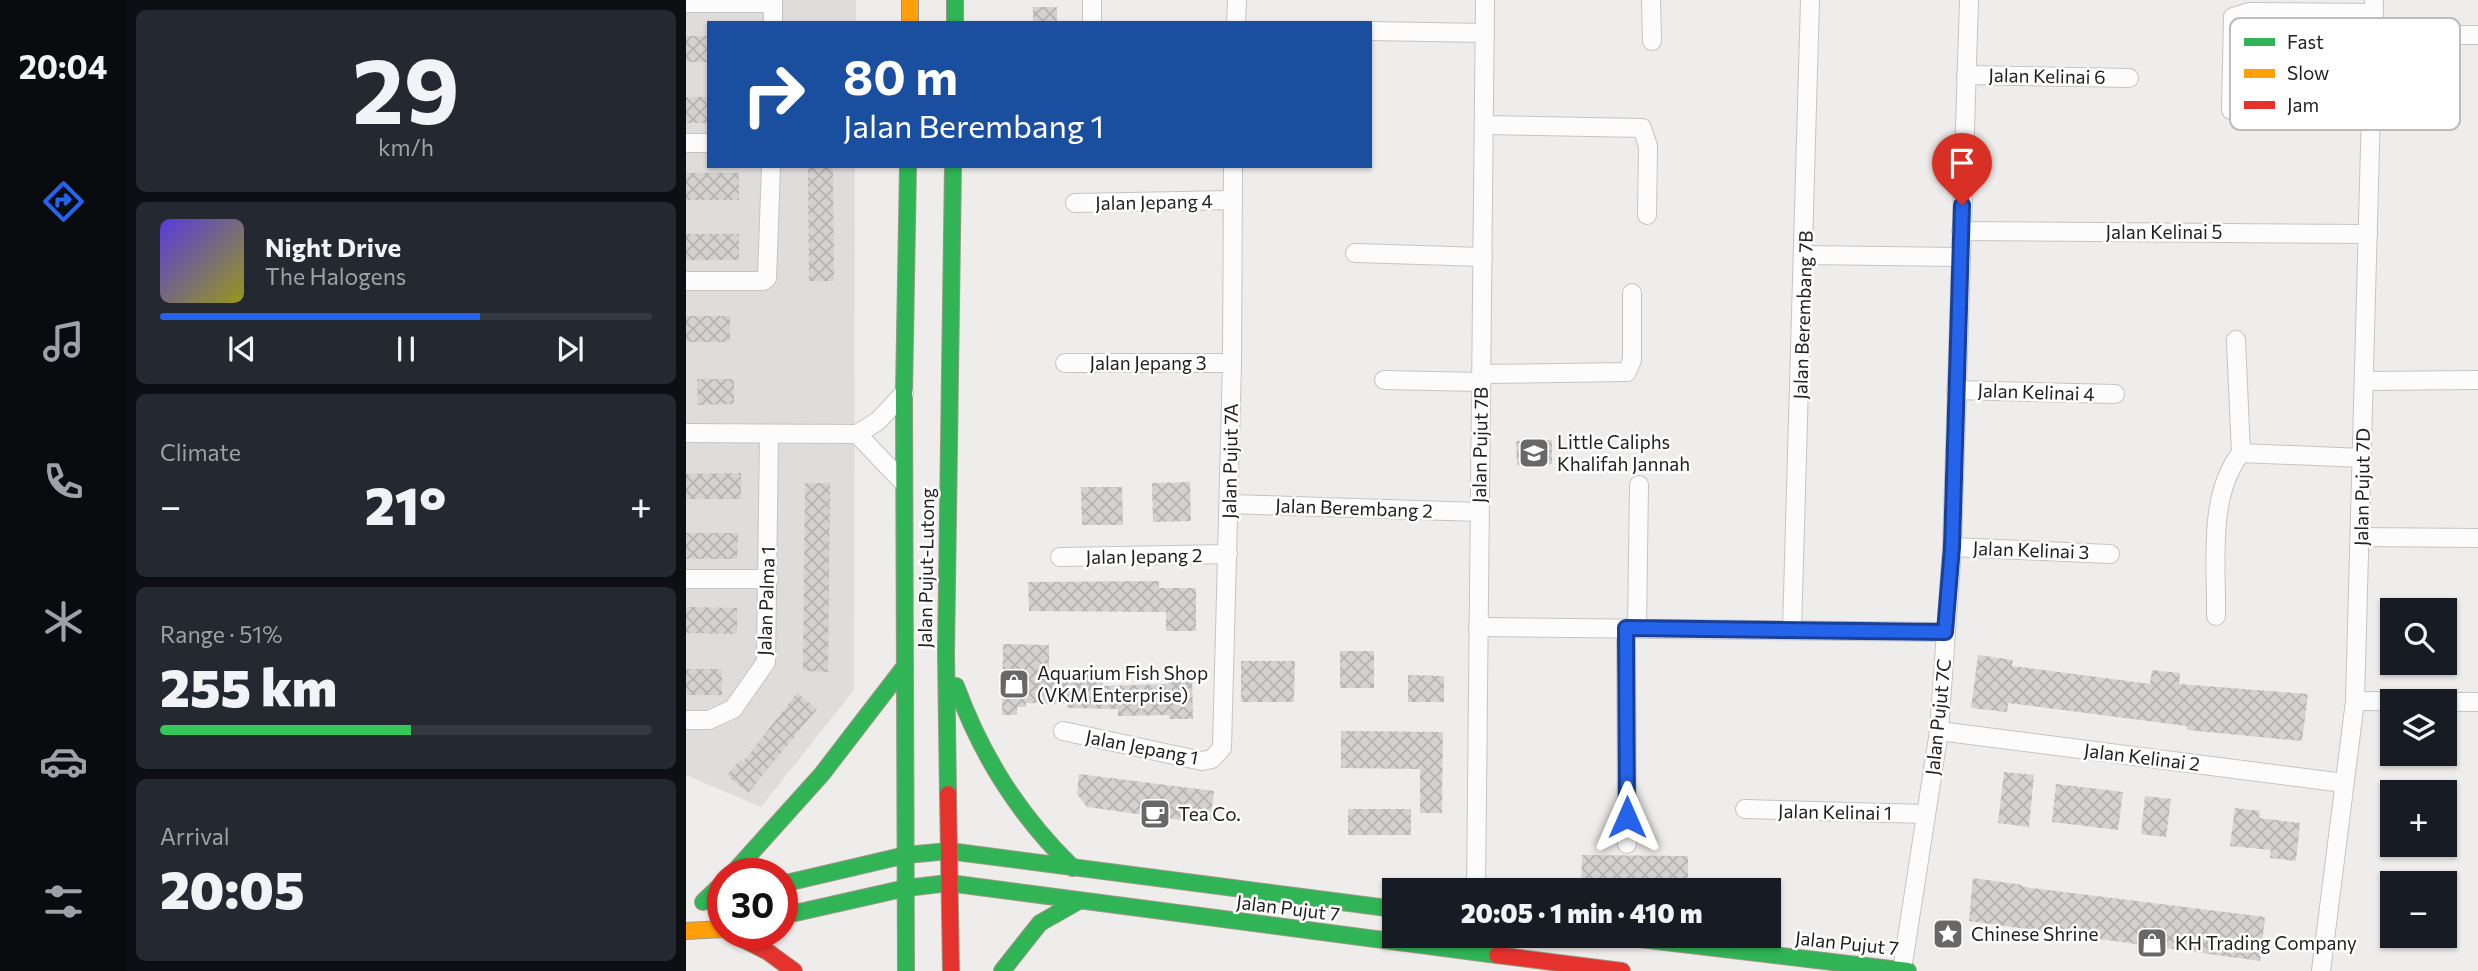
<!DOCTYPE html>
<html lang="en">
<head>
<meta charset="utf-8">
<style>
	:root { --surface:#171b24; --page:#242831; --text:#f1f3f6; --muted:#9ea1a6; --line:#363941; --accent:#2563eb }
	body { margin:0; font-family:Commissioner,sans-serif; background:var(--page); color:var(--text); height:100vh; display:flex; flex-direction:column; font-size:26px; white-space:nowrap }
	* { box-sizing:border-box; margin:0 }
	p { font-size:23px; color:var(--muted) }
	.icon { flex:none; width:38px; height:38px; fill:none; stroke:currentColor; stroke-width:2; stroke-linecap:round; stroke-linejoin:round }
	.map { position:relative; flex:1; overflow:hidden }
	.side { display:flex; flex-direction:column; gap:10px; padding:10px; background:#0d0f14; width:560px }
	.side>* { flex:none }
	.banner { position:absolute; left:21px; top:21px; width:665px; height:147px; border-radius:0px; box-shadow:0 2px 5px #0004; background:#1a4fa0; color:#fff; overflow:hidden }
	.buttons { position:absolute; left:1694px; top:598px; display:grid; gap:14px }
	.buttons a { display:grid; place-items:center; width:77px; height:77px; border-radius:0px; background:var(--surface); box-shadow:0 2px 5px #0004; font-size:35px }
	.speed { position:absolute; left:21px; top:858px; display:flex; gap:14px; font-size:35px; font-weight:700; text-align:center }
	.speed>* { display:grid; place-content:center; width:91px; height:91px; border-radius:50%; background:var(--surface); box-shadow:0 2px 5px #0004; line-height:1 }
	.speed .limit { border:10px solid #d22; background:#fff; color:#111 }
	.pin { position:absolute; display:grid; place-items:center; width:60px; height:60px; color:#fff; margin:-72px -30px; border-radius:50% 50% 50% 0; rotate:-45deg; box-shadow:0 0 7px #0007 }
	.pin .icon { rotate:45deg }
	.me { position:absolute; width:77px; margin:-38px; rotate:0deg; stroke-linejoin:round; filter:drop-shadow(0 0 5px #0008) }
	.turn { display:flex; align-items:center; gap:24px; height:147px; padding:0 21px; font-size:32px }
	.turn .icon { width:91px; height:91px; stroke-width:2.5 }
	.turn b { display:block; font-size:49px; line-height:60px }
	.big { font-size:52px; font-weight:800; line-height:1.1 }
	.side .tile { flex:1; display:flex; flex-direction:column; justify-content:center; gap:10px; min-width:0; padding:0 24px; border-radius:10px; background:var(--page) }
	.side .dial { align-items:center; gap:0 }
	.dial b { font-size:91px; line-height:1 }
	.song { display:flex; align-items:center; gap:21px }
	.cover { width:84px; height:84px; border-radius:10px; background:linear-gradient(135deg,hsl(250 70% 55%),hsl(60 70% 35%)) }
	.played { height:7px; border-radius:4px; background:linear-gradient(90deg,var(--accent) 65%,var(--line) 65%) }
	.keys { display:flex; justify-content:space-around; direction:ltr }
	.heat { display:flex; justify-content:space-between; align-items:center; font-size:38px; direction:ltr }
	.charge { height:10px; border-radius:5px; background:linear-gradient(90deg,#34c759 51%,var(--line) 0) }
	.trip { position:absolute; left:696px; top:878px; width:399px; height:70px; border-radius:0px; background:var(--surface); box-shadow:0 2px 5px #0004; font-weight:800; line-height:70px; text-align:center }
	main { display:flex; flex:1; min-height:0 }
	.menu { display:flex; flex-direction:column; width:126px; justify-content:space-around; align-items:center; background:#090b0e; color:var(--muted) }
	.menu .icon { width:49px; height:49px }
	.menu .on { color:var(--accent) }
	.menu b { font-size:32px; color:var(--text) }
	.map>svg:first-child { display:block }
</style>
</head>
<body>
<main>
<nav class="menu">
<b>20:04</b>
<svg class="icon on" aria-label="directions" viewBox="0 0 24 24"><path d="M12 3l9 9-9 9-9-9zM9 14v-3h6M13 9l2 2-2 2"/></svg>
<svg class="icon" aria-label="music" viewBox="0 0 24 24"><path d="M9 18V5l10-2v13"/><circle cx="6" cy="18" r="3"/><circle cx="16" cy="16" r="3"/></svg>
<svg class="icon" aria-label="phone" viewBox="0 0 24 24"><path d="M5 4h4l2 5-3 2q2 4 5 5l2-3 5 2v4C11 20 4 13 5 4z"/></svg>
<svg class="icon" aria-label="climate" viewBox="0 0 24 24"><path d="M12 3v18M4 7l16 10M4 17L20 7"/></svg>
<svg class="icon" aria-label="car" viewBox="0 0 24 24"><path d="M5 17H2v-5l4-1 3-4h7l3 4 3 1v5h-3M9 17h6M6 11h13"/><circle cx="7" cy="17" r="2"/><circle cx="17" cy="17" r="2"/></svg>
<svg class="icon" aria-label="filters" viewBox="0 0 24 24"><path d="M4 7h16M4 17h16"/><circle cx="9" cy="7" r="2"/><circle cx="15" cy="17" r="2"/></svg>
</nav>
<section class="side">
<div class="tile dial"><b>29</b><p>km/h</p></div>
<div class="tile">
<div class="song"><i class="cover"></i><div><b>Night Drive</b><p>The Halogens</p></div></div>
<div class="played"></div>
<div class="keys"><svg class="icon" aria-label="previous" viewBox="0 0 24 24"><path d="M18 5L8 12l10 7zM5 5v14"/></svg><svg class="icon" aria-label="pause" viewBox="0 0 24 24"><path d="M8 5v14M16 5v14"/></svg><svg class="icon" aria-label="next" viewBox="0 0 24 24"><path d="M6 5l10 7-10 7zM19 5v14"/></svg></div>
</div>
<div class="tile"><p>Climate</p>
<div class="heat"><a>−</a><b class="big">21°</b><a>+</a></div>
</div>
<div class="tile"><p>Range · 51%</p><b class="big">255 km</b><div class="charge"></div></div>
<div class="tile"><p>Arrival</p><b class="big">20:05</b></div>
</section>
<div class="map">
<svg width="1792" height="971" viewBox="0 0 1792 971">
	<defs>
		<pattern id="building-cross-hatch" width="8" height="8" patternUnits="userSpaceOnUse" patternTransform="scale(1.75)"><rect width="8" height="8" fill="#d4d2d0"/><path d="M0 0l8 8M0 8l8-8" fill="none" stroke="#b6b4b2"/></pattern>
	</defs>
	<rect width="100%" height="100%" fill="#efedeb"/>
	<path fill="#dedddc" d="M0,0H170V23H23V166H169L168,690L75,807L0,775Z"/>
	<g fill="url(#building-cross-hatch)">
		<rect x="347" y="7" width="24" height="16"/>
		<rect x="0" y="36" width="23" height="26"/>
		<rect x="0" y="97" width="23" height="26"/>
		<path d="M122,166H147L148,281H123Z"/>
		<rect x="0" y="173" width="53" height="27"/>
		<rect x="0" y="234" width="53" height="26"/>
		<rect x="0" y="316" width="44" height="26"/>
		<path d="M11,379H48V404L12,405Z"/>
		<path d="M866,440V464L831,465L830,441Z"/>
		<path d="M55,473V499H0V474Z"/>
		<path d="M504,482L505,521L467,522L466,483Z"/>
		<path d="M119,483H144L142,672L117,671Z"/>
		<path d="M395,487H436L437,525H396Z"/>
		<path d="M0,533H52L51,559H0Z"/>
		<path d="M473,581V588H510V631H480V612L343,611L342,582Z"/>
		<path d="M0,607L51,608V634L0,633Z"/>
		<path d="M317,644L363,645V671L417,672V686L482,684V673H506L507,719H483V715L432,716V709L381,708V704L340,703V707H331V715H316Z"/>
		<rect x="654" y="651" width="34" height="37"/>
		<path d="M1292,655L1327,660L1326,666L1464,684L1466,670L1494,673L1493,684L1622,694L1616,741L1501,730V726L1322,703L1321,712L1285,708Z"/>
		<path d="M555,661H609L608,702H555Z"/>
		<rect x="0" y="669" width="36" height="26"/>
		<path d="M722,675L758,676V702H722Z"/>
		<path d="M111,693L131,709L62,793L41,775L54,760L57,762Z"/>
		<path d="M655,731L757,732L756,813H734V769L655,768Z"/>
		<path d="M1318,772L1348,775L1343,827L1312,823Z"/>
		<path d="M393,774L528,791L524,824L401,807L391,794Z"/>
		<path d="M1370,784L1437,792L1432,830L1366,822Z"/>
		<path d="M1459,796L1485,799L1480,837L1455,834Z"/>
		<path d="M1549,808L1574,811L1573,818L1614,823L1610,861L1584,858L1585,850L1544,846Z"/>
		<rect x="662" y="809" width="63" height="26"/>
		<path d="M896,855L1002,856V891H895Z"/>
		<path d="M1287,878L1337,885V887L1579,917L1574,961L1283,921Z"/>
	</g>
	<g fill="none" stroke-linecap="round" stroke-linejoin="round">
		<g stroke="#c5c4c3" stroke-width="20">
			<g id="street">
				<path d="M965,0L966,41"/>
				<path d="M0,3H87"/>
				<path d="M87,23V0"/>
				<path d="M406,23V0"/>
				<path d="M550,23L551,0"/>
				<path d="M684,31L799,33"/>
				<path d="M1687,35H1792"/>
				<path d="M1280,75L1443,78"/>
				<path d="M1545,110L1547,17L1563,12L1688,13"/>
				<path d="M800,125L956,128L962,146L961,215"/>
				<path d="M0,143H23"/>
				<path d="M389,203L547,200"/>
				<path d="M1275,231L1682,234"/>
				<path d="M669,253L797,257"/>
				<path d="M1119,255L1273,257"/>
				<path d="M0,281H77L81,278L85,166"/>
				<path d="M379,363H546"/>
				<path d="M796,374L941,372L946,360V293"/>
				<path d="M698,380L796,382"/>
				<path d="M1678,381L1792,380"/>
				<path d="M1270,390L1429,394"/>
				<path d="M0,433L171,434"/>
				<path d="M171,434L217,482"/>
				<path d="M171,434L192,421L218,393"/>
				<path d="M1555,453L1676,458"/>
				<path d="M543,504L793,512"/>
				<path d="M1675,537L1792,538"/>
				<path d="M1266,547L1424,554"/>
				<path d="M374,557L542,554"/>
				<path d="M0,579H83"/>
				<path d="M1530,616C1531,564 1521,496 1555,453L1550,340"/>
				<path d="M792,627L1260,632"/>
				<path d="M940,628L941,844"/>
				<path d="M951,628L953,485"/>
				<path d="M1106,630L1124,0"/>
				<path d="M1669,701L1792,702"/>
				<path d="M0,720H23L47,709L80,662L83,434"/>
				<path d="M377,731L516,761L526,759L536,748L546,363L547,166"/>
				<path d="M1253,731L1658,783"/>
				<path d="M1059,809L1240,814"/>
				<path d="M790,891L799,0"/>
				<path d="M1216,970L1253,731L1266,547L1283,0"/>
				<path d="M1635,971L1669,701L1688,0"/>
			</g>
		</g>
		<g stroke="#999883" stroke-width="18">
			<g id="fast">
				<path d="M269,0V23"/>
				<path d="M270,686C296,757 333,815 387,868"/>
				<path d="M262,794L260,653L267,166"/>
				<path d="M220,855L263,851L709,909"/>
				<path d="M47,873L136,774L219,666"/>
				<path d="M96,884L220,855"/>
				<path d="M220,888L263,883L811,955"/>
				<path d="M17,902L37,883"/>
				<path d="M96,916L220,888"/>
				<path d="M929,936L1222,971"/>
				<path d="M220,971L218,393L222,166"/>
				<path d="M316,971L354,923L391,902"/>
			</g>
		</g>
		<g stroke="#999883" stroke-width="18">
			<g id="slow">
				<path d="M224,0V23"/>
				<path d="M0,931L37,929"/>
			</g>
		</g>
		<g stroke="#999883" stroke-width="18">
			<g id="jam">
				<path d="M262,794L265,971"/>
				<path d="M45,933L82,952L108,971"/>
				<path d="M811,955L936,971"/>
			</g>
		</g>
		<use href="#street" stroke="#fdfcfc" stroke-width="18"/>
		<use href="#fast" stroke="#30b455" stroke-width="16"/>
		<use href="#slow" stroke="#ff9f0a" stroke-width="16"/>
		<use href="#jam" stroke="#e5322d" stroke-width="16"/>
	</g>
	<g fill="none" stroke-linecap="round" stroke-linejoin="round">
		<g stroke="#184099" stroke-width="18">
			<path id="route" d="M941,817L940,628L1259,632L1266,547L1276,205"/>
		</g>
		<use href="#route" stroke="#2563eb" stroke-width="12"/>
	</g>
	<defs>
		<g id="school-square" transform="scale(1.575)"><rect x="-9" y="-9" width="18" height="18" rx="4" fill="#696868" stroke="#fff"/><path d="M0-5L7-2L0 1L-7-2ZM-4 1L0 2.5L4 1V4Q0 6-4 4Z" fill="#fff"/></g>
		<g id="shop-square" transform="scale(1.575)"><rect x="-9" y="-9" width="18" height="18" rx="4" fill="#696868" stroke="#fff"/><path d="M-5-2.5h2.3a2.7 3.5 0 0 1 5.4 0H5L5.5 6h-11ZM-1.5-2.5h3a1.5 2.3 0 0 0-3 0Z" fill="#fff"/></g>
		<g id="cafe-square" transform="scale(1.575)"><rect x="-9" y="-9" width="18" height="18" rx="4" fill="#696868" stroke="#fff"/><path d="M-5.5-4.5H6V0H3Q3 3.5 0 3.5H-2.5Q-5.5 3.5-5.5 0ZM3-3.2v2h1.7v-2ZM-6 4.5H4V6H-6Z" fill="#fff"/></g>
		<g id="sight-square" transform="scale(1.575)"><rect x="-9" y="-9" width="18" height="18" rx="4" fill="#696868" stroke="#fff"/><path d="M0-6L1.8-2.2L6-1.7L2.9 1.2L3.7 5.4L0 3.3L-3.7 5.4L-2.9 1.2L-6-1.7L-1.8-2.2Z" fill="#fff"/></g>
	</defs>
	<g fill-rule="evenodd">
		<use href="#school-square" x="848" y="453"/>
		<use href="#shop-square" x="328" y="684"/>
		<use href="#cafe-square" x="469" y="814"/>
		<use href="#sight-square" x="1262" y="934"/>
		<use href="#shop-square" x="1466" y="943"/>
	</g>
	<g text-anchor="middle" stroke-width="5" stroke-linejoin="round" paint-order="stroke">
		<g font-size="19" fill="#212121" stroke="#fff">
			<text transform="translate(1361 76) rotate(1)" y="7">Jalan Kelinai 6</text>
			<text transform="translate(468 202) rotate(-1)" y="7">Jalan Jepang 4</text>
			<text x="1478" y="239">Jalan Kelinai 5</text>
			<text transform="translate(1117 315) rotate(-88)" y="7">Jalan Berembang 7B</text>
			<text x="462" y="370">Jalan Jepang 3</text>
			<text transform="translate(1350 392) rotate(2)" y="7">Jalan Kelinai 4</text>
			<text transform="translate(794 445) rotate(-89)" y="7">Jalan Pujut 7B</text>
			<text transform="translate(544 461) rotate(-89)" y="7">Jalan Pujut 7A</text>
			<text transform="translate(1676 487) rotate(-89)" y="7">Jalan Pujut 7D</text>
			<text transform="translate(668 508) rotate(2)" y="7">Jalan Berembang 2</text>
			<text transform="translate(1345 550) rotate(2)" y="7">Jalan Kelinai 3</text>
			<text transform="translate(458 556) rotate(-1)" y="7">Jalan Jepang 2</text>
			<text transform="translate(240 568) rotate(-89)" y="7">Jalan Pujut-Lutong</text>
			<text transform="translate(80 601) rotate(-88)" y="7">Jalan Palma 1</text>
			<text transform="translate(1252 717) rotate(-84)" y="7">Jalan Pujut 7C</text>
			<text transform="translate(456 747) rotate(11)" y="7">Jalan Jepang 1</text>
			<text transform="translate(1456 757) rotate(7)" y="7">Jalan Kelinai 2</text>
			<text transform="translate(1149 812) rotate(1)" y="7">Jalan Kelinai 1</text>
			<text transform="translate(602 908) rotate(7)" y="7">Jalan Pujut 7</text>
			<text transform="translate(1161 943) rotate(6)" y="7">Jalan Pujut 7</text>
		</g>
		<g font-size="19" fill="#212121" stroke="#fff" text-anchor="start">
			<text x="871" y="449">Little Caliphs<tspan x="871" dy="22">Khalifah Jannah</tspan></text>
			<text x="351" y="680">Aquarium Fish Shop<tspan x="351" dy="22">(VKM Enterprise)</tspan></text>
			<text x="492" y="821">Tea Co.</text>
			<text x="1285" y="941">Chinese Shrine</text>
			<text x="1489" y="950">KH Trading Company</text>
		</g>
	</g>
	<rect x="1544" y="18" width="230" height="112" rx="10" fill="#fff" stroke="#bcbcbc" stroke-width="2"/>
	<rect x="1558" y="38" width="31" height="8" fill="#30b455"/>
	<rect x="1558" y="69" width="31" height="9" fill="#ff9f0a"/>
	<rect x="1558" y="101" width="31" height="8" fill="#e5322d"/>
	<g font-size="19" fill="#212121">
		<text x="1601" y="49">Fast</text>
		<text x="1601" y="80">Slow</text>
		<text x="1601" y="112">Jam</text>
	</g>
</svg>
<div class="buttons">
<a><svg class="icon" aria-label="search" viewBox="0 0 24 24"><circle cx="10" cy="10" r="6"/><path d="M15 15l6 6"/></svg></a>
<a><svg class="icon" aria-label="layers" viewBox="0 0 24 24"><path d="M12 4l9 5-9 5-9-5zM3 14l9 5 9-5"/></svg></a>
<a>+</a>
<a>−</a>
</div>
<div class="speed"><div class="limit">30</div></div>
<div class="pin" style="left:1276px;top:205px;background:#d93025"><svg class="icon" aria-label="arrive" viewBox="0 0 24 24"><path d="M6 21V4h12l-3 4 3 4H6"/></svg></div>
<svg class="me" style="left:941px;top:817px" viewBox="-20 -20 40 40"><path d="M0-17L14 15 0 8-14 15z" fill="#2563eb" stroke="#fff" stroke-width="4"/></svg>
<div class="trip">20:05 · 1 min · 410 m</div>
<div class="banner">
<div class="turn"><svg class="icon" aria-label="right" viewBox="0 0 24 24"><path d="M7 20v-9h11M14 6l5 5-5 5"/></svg><div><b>80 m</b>Jalan Berembang 1</div></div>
</div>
</div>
</main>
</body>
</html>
